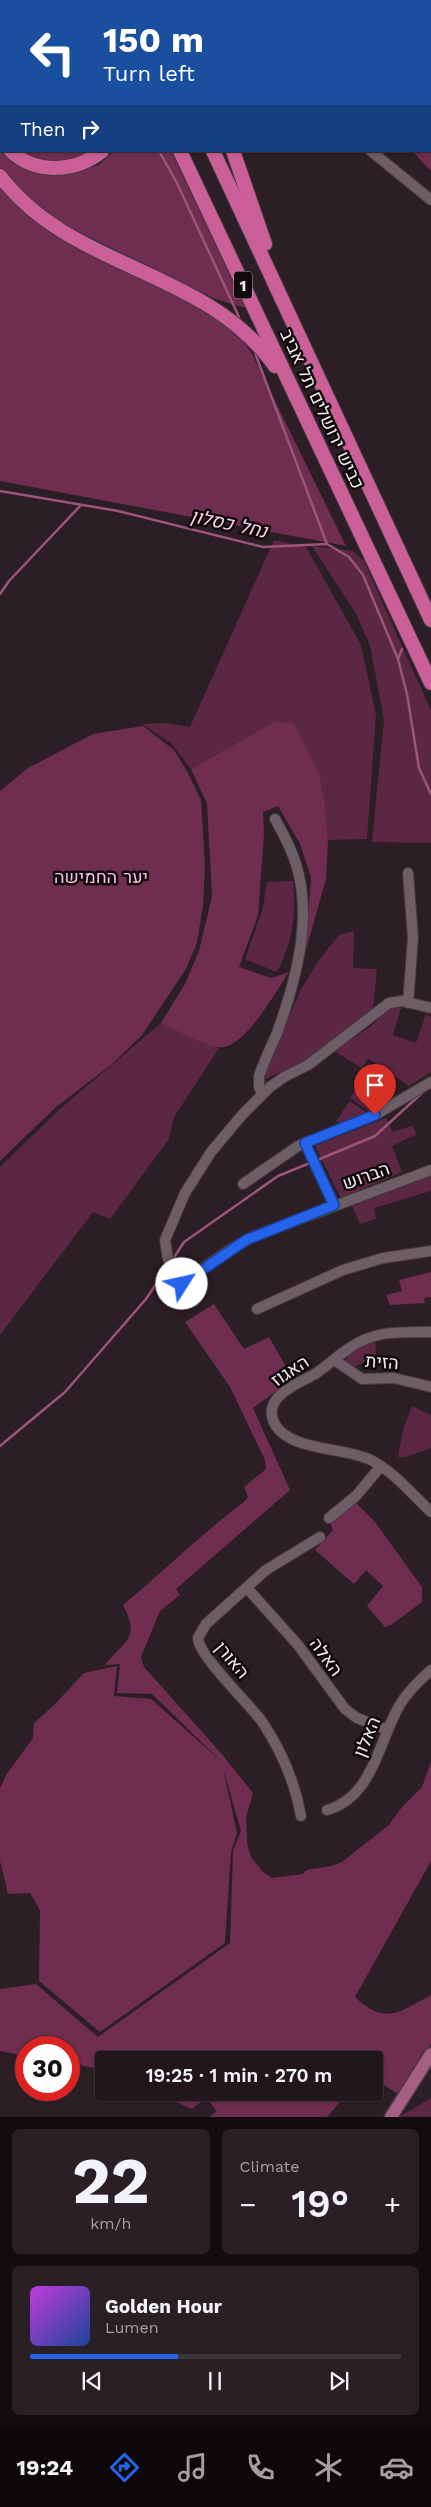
<!DOCTYPE html>
<html lang="en">
<head>
<meta charset="utf-8">
<style>
	:root { --surface:#21161c; --page:#291f25; --text:#f1f3f6; --muted:#a29fa3; --line:#3e353b; --accent:#2563eb }
	body { margin:0; font-family:"Work Sans",Heebo,sans-serif; background:var(--page); color:var(--text); height:100vh; display:flex; flex-direction:column; font-size:19px; white-space:nowrap }
	* { box-sizing:border-box; margin:0 }
	p { font-size:16px; color:var(--muted) }
	.icon { flex:none; width:28px; height:28px; fill:none; stroke:currentColor; stroke-width:2; stroke-linecap:round; stroke-linejoin:round }
	.map { position:relative; height:2117px; overflow:hidden }
	.sheet { display:flex; flex-direction:column; gap:12px; padding:12px; background:#120c0f; flex:1 }
	.sheet>* { flex:none }
	.banner { position:absolute; left:0px; top:0px; width:431px; height:152px; box-shadow:0 1px 4px #0004,0 0 0 1px var(--line); background:#1a4fa0; color:#fff; overflow:hidden }
	.speed { position:absolute; left:15px; top:2036px; display:flex; gap:10px; font-size:25px; font-weight:700; text-align:center }
	.speed>* { display:grid; place-content:center; width:65px; height:65px; border-radius:50%; background:var(--surface); box-shadow:0 1px 4px #0004,0 0 0 1px var(--line); line-height:1 }
	.speed .limit { border:8px solid #d22; background:#fff; color:#111 }
	.pin { position:absolute; display:grid; place-items:center; width:42px; height:42px; color:#fff; margin:-51px -21px; border-radius:50% 50% 50% 0; rotate:-45deg; box-shadow:0 0 5px #0007 }
	.pin .icon { rotate:45deg }
	.me { position:absolute; width:55px; margin:-28px; rotate:55deg; stroke-linejoin:round; filter:drop-shadow(0 0 4px #0008) }
	.turn { display:flex; align-items:center; gap:18px; height:105px; padding:0 20px; font-size:22px }
	.turn .icon { width:65px; height:65px; stroke-width:2.5 }
	.turn b { display:block; font-size:35px; line-height:42px }
	.then { display:flex; align-items:center; height:48px; padding:0 20px; background:#0003; gap:10px; font-size:19px }
	.big { font-size:38px; font-weight:600; line-height:1.1 }
	.sheet .tile { flex:1; display:flex; flex-direction:column; justify-content:center; gap:8px; min-width:0; padding:0 18px; border-radius:8px; background:var(--page) }
	.sheet .dial { align-items:center; gap:0 }
	.dial b { font-size:65px; line-height:1 }
	.song { display:flex; align-items:center; gap:15px }
	.cover { width:60px; height:60px; border-radius:8px; background:linear-gradient(135deg,hsl(290 70% 55%),hsl(220 70% 35%)) }
	.played { height:5px; border-radius:2px; background:linear-gradient(90deg,var(--accent) 40%,var(--line) 40%) }
	.keys { display:flex; justify-content:space-around; direction:ltr }
	.heat { display:flex; justify-content:space-between; align-items:center; font-size:28px; direction:ltr }
	.sheet .tiles { flex:1; display:grid; gap:12px; grid-template-columns:1fr 1fr }
	.tile:last-child { grid-column:span 2 }
	.trip { position:absolute; left:95px; top:2051px; width:288px; height:50px; border-radius:5px; background:var(--surface); box-shadow:0 1px 4px #0004,0 0 0 1px var(--line); font-weight:600; line-height:50px; text-align:center }
	.tab-bar { display:flex; height:80px; justify-content:space-around; align-items:center; background:#0d090b; color:var(--muted) }
	.tab-bar .icon { width:35px; height:35px }
	.tab-bar .active { color:var(--accent) }
	.tab-bar b { font-size:22px; color:var(--text) }
	.map>svg:first-child { display:block }
</style>
</head>
<body>
<div class="map">
<svg width="431" height="2117" viewBox="0 0 431 2117">
	<rect width="100%" height="100%" fill="#2c1e25"/>
	<g fill="#5c2743">
		<path d="M274,540L306,547L361,645L376,715L367,839L328,840L325,804L274,722L191,769L171,743L142,724L164,723L190,727Z"/>
		<path d="M312,546L353,551L364,561L431,711V843L372,842L384,720L370,645L355,612Z"/>
		<path d="M293,881C297,913 292,944 277,972L245,959L263,908L267,882Z"/>
		<path d="M354,931L353,968L377,969L373,1008L304,1061L265,1079L266,1071L300,991L319,960L339,935Z"/>
		<path d="M395,1007L401,1008L393,1035L416,1043L426,1014L431,1017V1072L409,1086L368,1058L362,1068L334,1051L370,1027L389,1009Z"/>
		<path d="M161,1023L219,1048L174,1117L169,1139L110,1219L93,1212L0,1335V1167L60,1109Z"/>
		<path d="M372,1065L395,1081L372,1113L350,1098Z"/>
		<path d="M350,1101L370,1115L344,1124L336,1121Z"/>
		<path d="M386,1118L393,1132L412,1126L417,1134L392,1146L402,1172L341,1198L315,1146Z"/>
		<path d="M431,1176V1191L374,1208L376,1219L360,1224L352,1206Z"/>
		<path d="M375,1340L376,1355L353,1368L345,1362L350,1353Z"/>
		<path d="M412,1406L431,1415V1448L405,1457H398L403,1429Z"/>
		<path d="M431,2098V2117H399Z"/>
	</g>
	<g fill="#6f2d50">
		<path d="M0,0L104,1H1V128Z"/>
		<path d="M187,0H431V171L412,151H430V1Z"/>
		<path d="M0,146L1,151L16,163L29,171L44,175L70,173L99,165L114,151H171L246,308L215,299L63,224L36,204L0,168Z"/>
		<path d="M21,151H91C67,163 45,165 21,151Z"/>
		<path d="M0,184L41,225L63,239L192,300L241,338L251,352L346,546L0,481Z"/>
		<path d="M274,722L294,724L318,772L325,804L328,840L326,879L306,950L311,877L300,844L278,806L263,812L264,835L258,915L239,967L271,978L289,972C276,991 243,1052 218,1047C201,1044 177,1030 161,1023L185,984L199,951L212,896L207,804L191,769Z"/>
		<path d="M143,726L174,750L188,773L201,800L205,866L203,905L197,943L186,969L142,1035L111,1065L56,1107L0,1161V791L28,768L93,734Z"/>
		<path d="M431,1272V1297L424,1298L425,1303L390,1305L386,1295L402,1291L399,1280Z"/>
		<path d="M214,1304L244,1349L269,1337L293,1379L253,1408L290,1490L176,1589L180,1595L160,1611L141,1657L144,1667L220,1752L253,1793L246,1817L247,1843L251,1857L262,1871L272,1878L303,1874L306,1870L331,1866L342,1862L389,1825L402,1807L422,1787L431,1762V1861L355,1997C386,2026 399,2012 431,1995V2044L399,2095L374,2078V2060H104V2070L69,2063V2048H26V2056L0,2051V1989L36,1984L98,2037L230,1943L233,1851L241,1831L223,1768L237,1833L231,1852L225,1943L100,2032L39,1981L40,1910L30,1893L8,1894L0,1861V1788L6,1775L33,1738L34,1723L54,1705L84,1673L117,1666L114,1696L151,1699L221,1761L152,1694L117,1693L120,1664L105,1665C124,1640 141,1640 123,1605C164,1571 201,1534 244,1502L248,1497L244,1487L266,1469L265,1460L230,1387L185,1322Z"/>
		<path d="M356,1503L375,1522L422,1587V1602L391,1625L385,1627L367,1606L383,1586L366,1570L354,1584L315,1550L333,1530L330,1523Z"/>
		<path d="M156,2093H348L327,2117H209L217,2111L206,2098L192,2109Z"/>
	</g>
	<g fill="none" stroke-linecap="round" stroke-linejoin="round">
		<g stroke="#9b5579" stroke-width="2.5">
			<path d="M72,0L73,1"/>
			<path d="M159,151L177,183L239,317"/>
			<path d="M255,353L327,544"/>
			<path d="M0,491L118,511L263,547L327,544L349,557L363,575L398,659L407,694L419,768L431,794"/>
			<path d="M0,594L9,581L81,505"/>
			<path d="M398,659L402,649"/>
			<path d="M315,1161L375,1136L423,1092"/>
			<path d="M173,1259L184,1242L278,1176L310,1163"/>
			<path d="M0,1446L65,1392L146,1299L169,1265"/>
		</g>
		<g stroke="#463a40" stroke-width="12">
			<g id="minor">
				<path d="M371,151L431,200"/>
				<path d="M408,873L413,938L408,1003"/>
				<path d="M262,1094L259,1087V1076C264,1061 271,1047 277,1033C296,981 313,918 296,864C291,848 283,833 275,819"/>
				<path d="M305,1143L334,1205"/>
				<path d="M243,1184L298,1146L375,1115L431,1082"/>
				<path d="M186,1280L168,1259L165,1240L185,1193L211,1152L242,1115L270,1087L284,1077L308,1065L389,1003L402,1001L431,1008"/>
				<path d="M182,1283L228,1251L252,1237L431,1170"/>
				<path d="M257,1309L343,1270L383,1258L431,1251"/>
				<path d="M431,1332C400,1332 374,1330 348,1349C336,1357 327,1366 315,1374C299,1383 264,1396 273,1420C285,1452 343,1446 371,1460C394,1472 412,1494 431,1512"/>
				<path d="M336,1361L362,1379L394,1378L431,1387"/>
				<path d="M329,1518L356,1496L381,1466"/>
				<path d="M247,1588L298,1645L345,1709L357,1718L388,1730"/>
				<path d="M327,1810C371,1798 378,1746 397,1710C405,1694 418,1682 431,1670"/>
				<path d="M301,1816C295,1783 282,1752 263,1723C250,1704 199,1657 198,1638L206,1624L266,1570L320,1537"/>
			</g>
		</g>
		<g stroke="#463a40" stroke-width="15">
			<path id="major" d="M391,2117L431,2054"/>
		</g>
		<g stroke="#463a40" stroke-width="16">
			<g id="highway">
				<path d="M108,0L109,1"/>
				<path d="M143,0V1"/>
				<path d="M178,0L179,1"/>
				<path d="M0,139L1,141"/>
				<path d="M11,151C36,175 76,172 102,151"/>
				<path d="M180,151L431,683"/>
				<path d="M213,151L431,620"/>
				<path d="M233,151L265,244"/>
				<path d="M0,176C72,271 204,267 275,366"/>
			</g>
		</g>
		<use href="#minor" stroke="#6d5d64" stroke-width="10"/>
		<use href="#major" stroke="#a55f83" stroke-width="12"/>
		<use href="#highway" stroke="#cb6098" stroke-width="14"/>
	</g>
	<g fill="none" stroke-linecap="round" stroke-linejoin="round">
		<g stroke="#184099" stroke-width="12">
			<path id="route" d="M182,1284L246,1240L334,1205L305,1143L375,1115"/>
		</g>
		<use href="#route" stroke="#2563eb" stroke-width="9"/>
	</g>
	<g text-anchor="middle" stroke-width="5" stroke-linejoin="round" paint-order="stroke">
		<rect fill="#100a0d" stroke="#b1a8ac" stroke-width="1" x="234" y="271.5" width="18" height="27" rx="4"/>
		<g font-size="16" font-weight="bold" fill="#f6ecf0">
			<text x="243" y="291">1</text>
		</g>
		<g font-size="18" fill="#f6ecf0" stroke="#100a0d">
			<text transform="translate(322 409) rotate(65)" y="6">כביש ירושלים תל אביב</text>
			<text transform="translate(366 1176) rotate(-20)" y="6">הברוש</text>
			<text transform="translate(382 1362) rotate(4)" y="6">הזית</text>
			<text transform="translate(290 1371) rotate(-33)" y="6">האגוז</text>
			<text transform="translate(326 1657) rotate(54)" y="6">האלה</text>
			<text transform="translate(232 1660) rotate(50)" y="6">האורן</text>
			<text transform="translate(367 1737) rotate(-67)" y="6">האלון</text>
		</g>
		<g font-size="18" fill="#fcbedb" stroke="#100a0d">
			<text x="101" y="883">יער החמישה</text>
		</g>
		<g font-size="19" font-style="italic" fill="#ffd4e7" stroke="#100a0d">
			<text transform="translate(229 523) rotate(12)" y="7">נחל כסלון</text>
		</g>
	</g>
</svg>
<div class="speed"><div class="limit">30</div></div>
<div class="pin" style="left:375px;top:1115px;background:#d93025"><svg class="icon" aria-label="arrive" viewBox="0 0 24 24"><path d="M6 21V4h12l-3 4 3 4H6"/></svg></div>
<svg class="me" style="left:182px;top:1284px" viewBox="-20 -20 40 40"><circle r="19" fill="#fff"/><path d="M0-13L10 11 0 6-10 11z" fill="#2563eb"/></svg>
<div class="trip">19:25 · 1 min · 270 m</div>
<div class="banner">
<div class="turn"><svg class="icon" aria-label="left" viewBox="0 0 24 24"><path d="M17 20v-9H6M10 6l-5 5 5 5"/></svg><div><b>150 m</b>Turn left</div></div>
<div class="then">Then<svg class="icon" aria-label="right" viewBox="0 0 24 24"><path d="M7 20v-9h11M14 6l5 5-5 5"/></svg></div>
</div>
</div>
<section class="sheet">
<div class="tiles">
<div class="tile dial"><b>22</b><p>km/h</p></div>
<div class="tile"><p>Climate</p>
<div class="heat"><a>−</a><b class="big">19°</b><a>+</a></div>
</div>
<div class="tile">
<div class="song"><i class="cover"></i><div><b>Golden Hour</b><p>Lumen</p></div></div>
<div class="played"></div>
<div class="keys"><svg class="icon" aria-label="previous" viewBox="0 0 24 24"><path d="M18 5L8 12l10 7zM5 5v14"/></svg><svg class="icon" aria-label="pause" viewBox="0 0 24 24"><path d="M8 5v14M16 5v14"/></svg><svg class="icon" aria-label="next" viewBox="0 0 24 24"><path d="M6 5l10 7-10 7zM19 5v14"/></svg></div>
</div>
</div>
</section>
<nav class="tab-bar">
<b>19:24</b>
<svg class="icon active" aria-label="directions" viewBox="0 0 24 24"><path d="M12 3l9 9-9 9-9-9zM9 14v-3h6M13 9l2 2-2 2"/></svg>
<svg class="icon" aria-label="music" viewBox="0 0 24 24"><path d="M9 18V5l10-2v13"/><circle cx="6" cy="18" r="3"/><circle cx="16" cy="16" r="3"/></svg>
<svg class="icon" aria-label="phone" viewBox="0 0 24 24"><path d="M5 4h4l2 5-3 2q2 4 5 5l2-3 5 2v4C11 20 4 13 5 4z"/></svg>
<svg class="icon" aria-label="climate" viewBox="0 0 24 24"><path d="M12 3v18M4 7l16 10M4 17L20 7"/></svg>
<svg class="icon" aria-label="car" viewBox="0 0 24 24"><path d="M5 17H2v-5l4-1 3-4h7l3 4 3 1v5h-3M9 17h6M6 11h13"/><circle cx="7" cy="17" r="2"/><circle cx="17" cy="17" r="2"/></svg>
</nav>
</body>
</html>
